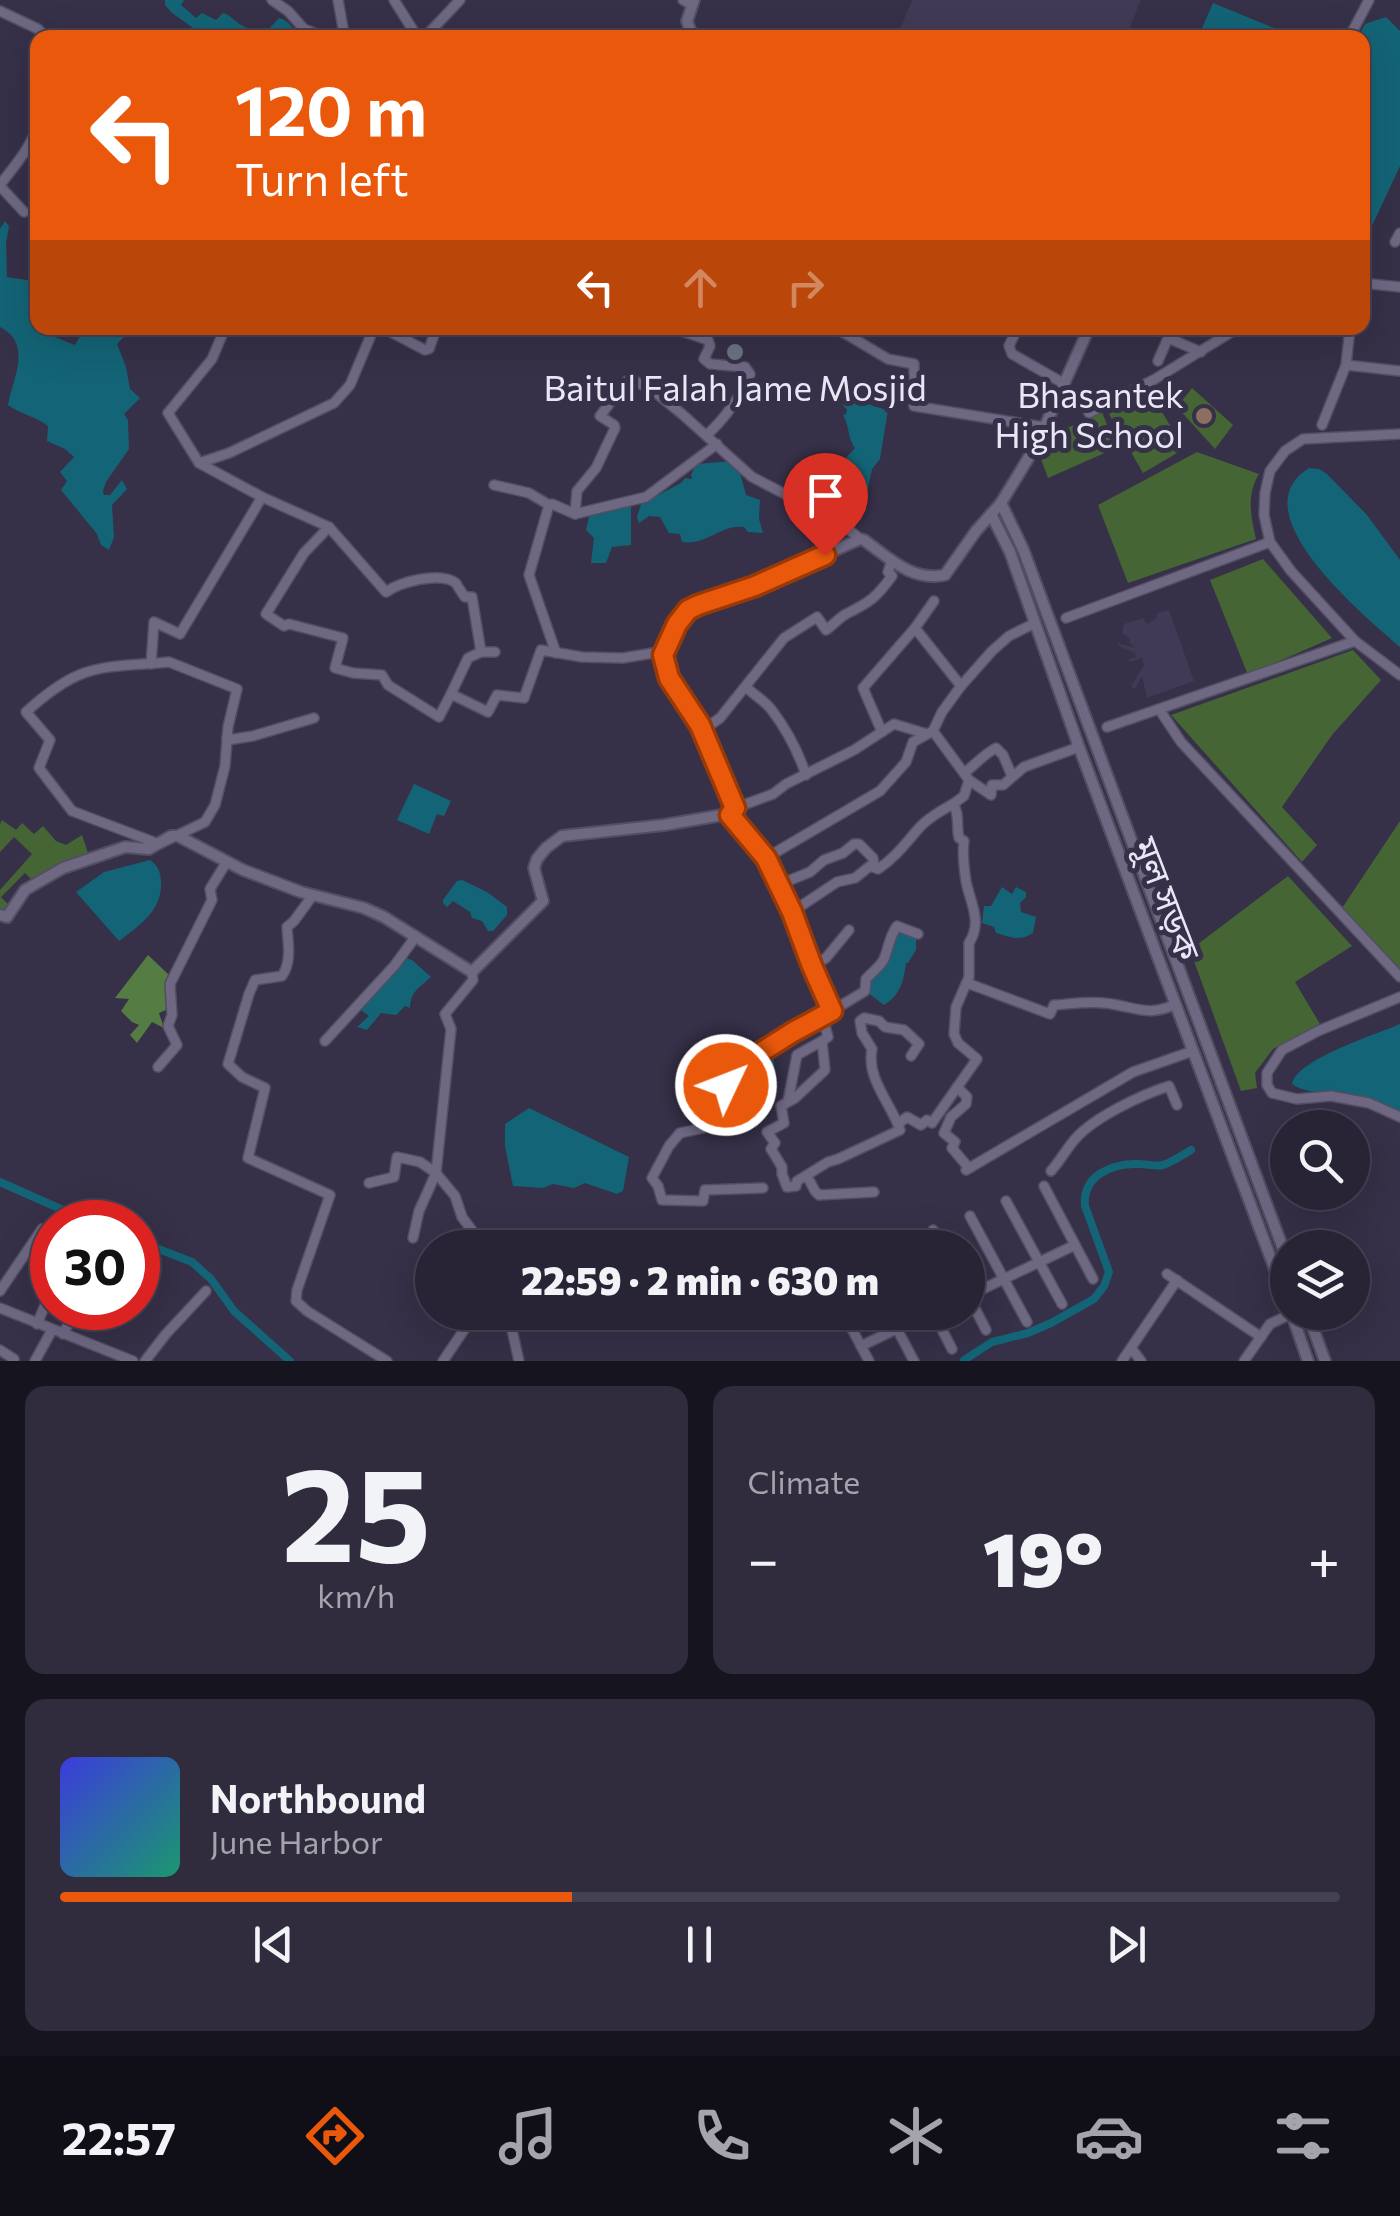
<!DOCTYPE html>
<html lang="en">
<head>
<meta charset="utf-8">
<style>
	:root { --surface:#282436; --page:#302c3e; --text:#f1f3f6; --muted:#a5a4ad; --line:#444151; --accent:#ea580c }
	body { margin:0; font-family:Commissioner,"Noto Sans Bengali",sans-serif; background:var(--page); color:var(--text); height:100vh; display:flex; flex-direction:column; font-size:38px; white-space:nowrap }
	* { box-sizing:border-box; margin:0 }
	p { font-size:32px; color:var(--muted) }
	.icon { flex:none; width:55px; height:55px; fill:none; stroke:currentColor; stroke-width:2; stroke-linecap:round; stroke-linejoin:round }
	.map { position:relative; height:1361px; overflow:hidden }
	.drawer { display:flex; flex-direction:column; gap:25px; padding:25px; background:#16141e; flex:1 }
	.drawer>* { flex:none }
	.banner { position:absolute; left:30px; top:30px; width:1340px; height:305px; border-radius:20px; box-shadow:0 10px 40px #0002,0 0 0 2px var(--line); background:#ea580c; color:#fff; overflow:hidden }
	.fabs { position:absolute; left:1270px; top:1110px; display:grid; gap:20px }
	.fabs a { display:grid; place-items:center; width:100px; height:100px; border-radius:50%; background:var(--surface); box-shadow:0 10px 40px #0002,0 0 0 2px var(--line); font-size:50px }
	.speed { position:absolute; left:30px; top:1200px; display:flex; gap:20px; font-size:50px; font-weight:700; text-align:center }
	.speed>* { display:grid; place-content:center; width:130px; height:130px; border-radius:50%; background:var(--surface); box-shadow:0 10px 40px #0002,0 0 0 2px var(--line); line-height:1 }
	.speed .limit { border:15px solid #d22; background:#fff; color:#111 }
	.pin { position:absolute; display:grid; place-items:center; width:85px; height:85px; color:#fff; margin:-102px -42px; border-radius:50% 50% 50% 0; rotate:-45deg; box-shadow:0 0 10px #0007 }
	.pin .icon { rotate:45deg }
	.me { position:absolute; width:110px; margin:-55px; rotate:47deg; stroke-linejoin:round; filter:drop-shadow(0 0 8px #0008) }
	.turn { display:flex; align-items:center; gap:35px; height:210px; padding:0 40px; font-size:45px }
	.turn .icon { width:130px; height:130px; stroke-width:2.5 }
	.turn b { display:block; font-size:70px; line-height:85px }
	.lanes { display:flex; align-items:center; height:95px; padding:0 40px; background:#0003; justify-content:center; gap:50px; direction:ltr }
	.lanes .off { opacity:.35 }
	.big { font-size:75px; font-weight:800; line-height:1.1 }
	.drawer .card { flex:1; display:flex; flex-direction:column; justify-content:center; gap:15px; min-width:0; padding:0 35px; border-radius:20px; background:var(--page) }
	.drawer .dial { align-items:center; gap:0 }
	.dial b { font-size:130px; line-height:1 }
	.song { display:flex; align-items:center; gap:30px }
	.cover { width:120px; height:120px; border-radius:15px; background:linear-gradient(135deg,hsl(240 70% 55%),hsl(160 70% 35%)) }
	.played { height:10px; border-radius:5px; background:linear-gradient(90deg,var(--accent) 40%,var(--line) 40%) }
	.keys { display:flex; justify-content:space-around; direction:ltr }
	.heat { display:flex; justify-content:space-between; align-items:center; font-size:55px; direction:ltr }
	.drawer .tiles { flex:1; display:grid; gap:25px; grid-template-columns:1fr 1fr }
	.card:last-child { grid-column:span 2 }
	.trip { position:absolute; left:415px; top:1230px; width:570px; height:100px; border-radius:50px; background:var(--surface); box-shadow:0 10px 40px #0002,0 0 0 2px var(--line); font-weight:800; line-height:100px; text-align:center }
	.menu { display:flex; height:160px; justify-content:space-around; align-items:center; background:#100e16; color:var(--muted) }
	.menu .icon { width:70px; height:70px }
	.menu .active { color:var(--accent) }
	.menu b { font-size:45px; color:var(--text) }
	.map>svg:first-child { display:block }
</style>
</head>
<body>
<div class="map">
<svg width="1400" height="1361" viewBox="0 0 1400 1361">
	<rect width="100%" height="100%" fill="#363048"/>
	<g fill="#403a56">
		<path d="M912,0H1141L1126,37L910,38L899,32Z"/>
		<path d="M1169,610L1194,681L1147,698L1142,676L1135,689L1131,686L1144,665L1142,658L1130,662L1129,659L1136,657L1135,653L1119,646L1118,643L1135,648L1129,642L1130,639L1122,633L1124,624L1143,618L1147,624L1156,619L1157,613Z"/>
	</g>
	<g fill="#456535">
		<path d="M1192,388L1233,425L1215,449L1177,407Z"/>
		<path d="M1149,390L1184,449L1143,473L1109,414Z"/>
		<path d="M1102,412L1116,448L1048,478L1041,459L1056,433Z"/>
		<path d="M1197,452L1259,474C1246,495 1251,517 1256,539L1128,583L1098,505Z"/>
		<path d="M1263,559L1332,638L1248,675L1210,580Z"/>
		<path d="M1353,650L1381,680L1332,735L1282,807L1317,845L1302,862L1171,715Z"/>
		<path d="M2,820L16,830L22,823L34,834L43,826L56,841L66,845L82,835L88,853L61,863L31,879L25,873L1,897L10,906L5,911L0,909V890L32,854L14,837L0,852V824Z"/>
		<path d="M1400,821V969L1342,908Z"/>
		<path d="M1288,876L1352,946L1295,982L1320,1024L1273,1049L1255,1073L1257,1088L1241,1091L1190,950Z"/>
	</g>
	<path fill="#557c42" d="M148,955L169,975L168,1009L159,1013L164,1028L152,1022L137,1043L130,1035L139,1025L132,1022L121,1011L129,999L115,998Z"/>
	<g fill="#136476">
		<path d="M165,0H184L181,5L196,18L202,13L216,20L223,13C231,15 237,24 245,27C254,31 253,30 262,36L279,18C288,20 295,29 298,37H206L172,13L165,5Z"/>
		<path d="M1213,3L1296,37H1198Z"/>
		<path d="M1386,17L1400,31V166L1363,245L1362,38L1358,37L1365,24Z"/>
		<path d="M5,221L9,226L6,243L7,277L33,281L37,287L35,298L37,301L38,328H50L47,334L75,345L85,328H132L117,344L126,367L130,389L140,398L124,414L128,420L129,449L106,482L103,491L104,495H110L122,480L127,489L112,505L114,537L109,550L101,545L97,534L61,490L67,481L60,472L74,457L65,449L47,441L48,426C35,416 20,414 8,405C13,377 33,344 0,327V229Z"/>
		<path d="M852,394L873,406L888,410L880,459L872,469L867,493L858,504H849L846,511H839L829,505C824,484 841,463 855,448C847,438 850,426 843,415L846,414L847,410L842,404Z"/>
		<path d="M733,461L740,473L746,495L760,500L759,519L763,533L748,532L744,527C720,524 707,546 682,542L680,534L669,533L660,517L649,516L639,523L637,517L641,504L681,483L685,478L692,479L691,475L696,464Z"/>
		<path d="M1309,468L1319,469L1327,474L1367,515L1400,560V647C1366,617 1237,512 1309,468Z"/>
		<path d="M631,506V545L612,547L606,563H591L594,538L586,530L590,512Z"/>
		<path d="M414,784L451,801L444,816L437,814L429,834L397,820Z"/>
		<path d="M150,860C158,866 160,870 161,881C163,910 140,925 119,941L76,892L104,872Z"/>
		<path d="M462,880L487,892L507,907V915L493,931H488L482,921L472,918L470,912L453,901L447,907L443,903V900L457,881Z"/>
		<path d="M1002,887L1012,894L1016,887L1026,892V897L1020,903L1021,912L1036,917L1033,933C1019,942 1011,937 996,933L994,927L982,923L984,906H991Z"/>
		<path d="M900,928L916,937V950L908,963H906C904,979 901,995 884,1005L868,993L867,982Z"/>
		<path d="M405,958L412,960L431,977C420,987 410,992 410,1008L405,1006L396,1015L381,1013L367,1030L357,1027L369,1016L361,1010Z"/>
		<path d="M1400,1024V1111C1383,1104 1365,1099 1346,1096C1328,1092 1306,1094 1292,1084C1297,1059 1375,1035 1400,1024Z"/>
		<path d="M773,1054L776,1076L773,1091L734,1103L729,1084C736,1068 757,1059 773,1054Z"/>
		<path d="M529,1108L629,1157L623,1191L617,1194L585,1183L574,1188L553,1184L543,1188L513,1186L505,1146V1124Z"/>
	</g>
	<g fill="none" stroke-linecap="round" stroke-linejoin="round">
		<g stroke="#136476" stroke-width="8">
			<path d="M0,1182L90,1222"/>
			<path d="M138,1241L192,1262L211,1279L234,1311L290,1361"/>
			<path d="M964,1360L992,1342L1028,1333L1051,1323L1094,1299L1104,1286L1109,1272L1085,1206C1082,1175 1113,1163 1139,1164C1148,1164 1155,1167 1163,1165C1173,1162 1182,1155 1191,1150"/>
		</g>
		<g stroke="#534e62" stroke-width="12">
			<g id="minor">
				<path d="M272,0L288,11L304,29L328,38"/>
				<path d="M338,0L343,28L339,38"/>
				<path d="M394,0L418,38"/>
				<path d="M683,0L692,5"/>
				<path d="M0,11L38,29L46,38"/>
				<path d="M424,38L460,0"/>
				<path d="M1349,38L1369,0"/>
				<path d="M0,185C15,165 31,148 38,124"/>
				<path d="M0,186L24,212"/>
				<path d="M1395,242L1400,233"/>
				<path d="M1362,283L1400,287"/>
				<path d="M225,328L212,359L168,413L199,463L262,497L329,527L386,592C400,582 440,571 456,583C456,584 464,596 465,597H472L481,652"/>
				<path d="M383,328L425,350L429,349L435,332"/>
				<path d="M673,328L708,340L710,346L704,359L710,364L745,367L750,374C740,398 726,417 707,435"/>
				<path d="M836,328L888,359L914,364V406L1044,427"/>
				<path d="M1017,329L1009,346L1012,354L1063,383"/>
				<path d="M1158,361L1168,338L1201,352"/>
				<path d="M1346,365L1400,371"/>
				<path d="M1089,413L1155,379L1238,328"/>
				<path d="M1322,425L1346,365L1350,328"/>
				<path d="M1400,434L1303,439L1285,451L1270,471L1265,493L1264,515L1270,542L1291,571L1355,641L1400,675"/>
				<path d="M199,463L229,453L334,403L350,385L374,328"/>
				<path d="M494,485L529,493L549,505"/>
				<path d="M575,514L646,497L717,444"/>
				<path d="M329,527L304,553L266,614L284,626L289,624L343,638L335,668L353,673L382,675L388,685L439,717L451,694"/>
				<path d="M934,601L915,628L961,686"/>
				<path d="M1066,618L1270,542"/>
				<path d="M495,652H481L468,658L451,694L488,712L497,695L524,698L541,650L582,657L623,658L665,651"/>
				<path d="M556,653L529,575L549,505L552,504L575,514L577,491L596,468L615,428L614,425L600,416L627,381L633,380L655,392L682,414L752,477L816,510L847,528L860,539"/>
				<path d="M169,662L237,689L228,727L225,766L215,805L205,822L159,844L72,811L39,768L50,740L26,712C81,662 99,668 169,662Z"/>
				<path d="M151,664L154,622L180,634L262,497"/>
				<path d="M746,687C754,695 765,701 771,709C787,730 798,751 806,775"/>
				<path d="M1159,709L1181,742L1400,977"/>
				<path d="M1107,727L1355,641"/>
				<path d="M703,730L720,718L784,638L817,617L826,630C833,625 839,618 846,614C870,602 876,598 892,576L888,572L892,560"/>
				<path d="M933,731L969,780L991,795L992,785H1003L1024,767L1079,747"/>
				<path d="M882,732L863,688L915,628"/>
				<path d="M227,737V740L253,736L314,718"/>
				<path d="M964,773C975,765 984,754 996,748L1003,755L1012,776"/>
				<path d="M953,804L964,796L969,780"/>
				<path d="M735,808L773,794L786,784L854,750L894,724L927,734"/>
				<path d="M730,815L766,858L792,912L812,966L832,1011L822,1015L828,1037L822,1041L825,1070L795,1098L781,1106L784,1123L767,1132L775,1143L771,1149L782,1167V1174L787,1187L796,1186L797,1181L828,1162L838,1159L900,1130C891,1103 866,1079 872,1049L862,1033L860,1021L864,1018L879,1021L885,1027L904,1030L919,1044L911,1056"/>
				<path d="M766,858L880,791L906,762L913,742L933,731L942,712L961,686L992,651L1009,636L1035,623"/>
				<path d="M778,885L810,872L824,860L843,853L854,844H859L873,858L874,866"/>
				<path d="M313,895L294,921L287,927C288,944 292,961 282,976L255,980L249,994L228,1064L242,1077L265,1088L248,1158L330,1195L297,1290L296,1301L307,1311L387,1361"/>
				<path d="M792,912L837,882L855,878L870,866L878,869C895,858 906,843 919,828C928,818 942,810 953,804C960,813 956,827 959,838L964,841C962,854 964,868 966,881C970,903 983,921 969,943V977L956,1007L954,1034L958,1043L977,1059L932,1123L927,1120L921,1125L907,1117L898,1124"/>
				<path d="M812,966L826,958L849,930"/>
				<path d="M472,972L473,980L445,1014L451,1029L436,1173L455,1196L462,1217L485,1248"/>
				<path d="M967,983L1050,1014L1054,1005C1070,1004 1089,1001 1104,1003C1134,1006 1147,1018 1176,1004"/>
				<path d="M1400,997L1318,1031L1282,1050L1267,1073V1085L1272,1093L1297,1099L1331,1096L1369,1103L1400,1117"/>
				<path d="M832,1011L865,991L866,979C872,972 880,967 884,959C889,947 889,937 897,926L918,934"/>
				<path d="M325,1041L395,965L416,936"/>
				<path d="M158,1067L177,1045L168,1026L172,1015L170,984L212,900L210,889L226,863"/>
				<path d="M957,1087L967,1097L966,1104L951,1117L944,1133L955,1142L952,1148L968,1167"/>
				<path d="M788,1101L797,1055L822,1041"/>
				<path d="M966,1170L1133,1072L1193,1051"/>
				<path d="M1051,1171C1060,1161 1067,1148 1076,1138C1095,1117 1141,1095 1169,1086L1177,1105"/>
				<path d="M807,1176L815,1191L819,1195L874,1192"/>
				<path d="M369,1183L394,1177L397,1157L420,1162L436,1173L419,1211L413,1238"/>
				<path d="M1044,1186L1093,1279"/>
				<path d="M763,1188L705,1190L703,1201L662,1200L658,1186L652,1178L669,1146L680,1133L703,1128L732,1110L725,1081L730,1072L822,1015"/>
				<path d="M1006,1201L1062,1304"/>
				<path d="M970,1216L1027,1322"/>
				<path d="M933,1230L942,1248"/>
				<path d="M894,1240L898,1248"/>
				<path d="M1167,1274L1261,1337"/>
				<path d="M0,1291L42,1229"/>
				<path d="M968,1295L986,1330"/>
				<path d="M968,1296L1075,1245"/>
				<path d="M0,1308L133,1361"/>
				<path d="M508,1312L519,1361"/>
				<path d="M888,1312L914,1361"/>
				<path d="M933,1312L952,1349"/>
				<path d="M844,1314L869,1361"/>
				<path d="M37,1324L52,1289"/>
				<path d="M63,1334L77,1308"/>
				<path d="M861,1346L932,1312"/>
				<path d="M1131,1348L1141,1361"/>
				<path d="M0,1350L14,1359"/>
				<path d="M35,1361L52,1330"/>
				<path d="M145,1361L166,1334L206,1291"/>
				<path d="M443,1361L468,1324L479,1317L496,1312"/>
				<path d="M1122,1361L1177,1280"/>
				<path d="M1244,1361L1270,1324L1295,1312"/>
			</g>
		</g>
		<g stroke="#534e62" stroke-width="14">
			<g id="tertiary">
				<path d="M693,38L687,21L694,0"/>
				<path d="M1001,503L1023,549L1288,1262"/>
				<path d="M991,514L1010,552L1079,747L1288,1304"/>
				<path d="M0,915L7,917L25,890L63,868L125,847L149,849L171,836H178L243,870L301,892L364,908L384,917L472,972L543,901L534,868L537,859L546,848L562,836L664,825L734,813L735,808L700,725L669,677L663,655L677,624L688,610L697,605L755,586L860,539L864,540C889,558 912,582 945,575L976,531L1001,503L1037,444L1089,328"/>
				<path d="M1291,1312L1308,1361"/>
				<path d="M1307,1312L1325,1361"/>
			</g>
		</g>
		<use href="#minor" stroke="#6e6883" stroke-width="9"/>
		<use href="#tertiary" stroke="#6e6883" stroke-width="10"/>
	</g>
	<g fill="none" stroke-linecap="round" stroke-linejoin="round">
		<g stroke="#983908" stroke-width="25">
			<path id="route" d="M726,1085L725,1081L730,1072L793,1032L832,1011L812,966L792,912L766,858L730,815L735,808L700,725L669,678L663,655L677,624L688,610L698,605L755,586L825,555"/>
		</g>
		<use href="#route" stroke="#ea580c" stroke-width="18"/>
	</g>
	<circle fill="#6b7280" stroke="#363048" stroke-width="4" cx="735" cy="352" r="10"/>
	<circle fill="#8d6e63" stroke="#363048" stroke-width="4" cx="1204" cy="416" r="10"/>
	<g text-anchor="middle" stroke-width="10" stroke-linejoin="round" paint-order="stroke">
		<g font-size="35" fill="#e9e6f6" stroke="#363048">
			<text x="735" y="401">Baitul Falah Jame Mosjid</text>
			<text x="1184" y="408" text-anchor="end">Bhasantek<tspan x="1184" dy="40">High School</tspan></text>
		</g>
		<g font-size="35" fill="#e9e6f6" stroke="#363048">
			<text transform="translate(1166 899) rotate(69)" y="12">মূল সড়ক</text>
		</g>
	</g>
</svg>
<div class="fabs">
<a><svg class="icon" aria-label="search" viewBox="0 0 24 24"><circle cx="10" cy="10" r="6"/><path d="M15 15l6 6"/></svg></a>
<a><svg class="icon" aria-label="layers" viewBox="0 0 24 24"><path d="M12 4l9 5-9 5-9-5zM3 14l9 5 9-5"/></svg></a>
</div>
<div class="speed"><div class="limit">30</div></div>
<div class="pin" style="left:825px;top:555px;background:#d93025"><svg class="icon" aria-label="arrive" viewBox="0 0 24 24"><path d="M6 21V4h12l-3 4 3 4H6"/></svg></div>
<svg class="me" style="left:726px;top:1085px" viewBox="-20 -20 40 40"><circle r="17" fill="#ea580c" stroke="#fff" stroke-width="3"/><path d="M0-11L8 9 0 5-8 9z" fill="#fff"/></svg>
<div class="trip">22:59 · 2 min · 630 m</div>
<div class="banner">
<div class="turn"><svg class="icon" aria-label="left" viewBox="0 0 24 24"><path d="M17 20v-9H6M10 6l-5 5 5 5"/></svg><div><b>120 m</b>Turn left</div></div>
<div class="lanes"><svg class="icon" aria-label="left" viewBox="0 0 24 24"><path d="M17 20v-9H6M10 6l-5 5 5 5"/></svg><svg class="icon off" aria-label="ahead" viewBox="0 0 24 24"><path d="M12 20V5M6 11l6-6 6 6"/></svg><svg class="icon off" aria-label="right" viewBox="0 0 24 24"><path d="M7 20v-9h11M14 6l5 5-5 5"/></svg></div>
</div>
</div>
<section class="drawer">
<div class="tiles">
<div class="card dial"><b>25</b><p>km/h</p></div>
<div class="card"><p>Climate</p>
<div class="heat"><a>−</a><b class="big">19°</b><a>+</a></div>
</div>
<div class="card">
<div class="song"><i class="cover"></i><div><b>Northbound</b><p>June Harbor</p></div></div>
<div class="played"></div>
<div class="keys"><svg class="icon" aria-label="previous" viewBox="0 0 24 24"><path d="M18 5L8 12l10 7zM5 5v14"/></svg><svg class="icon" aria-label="pause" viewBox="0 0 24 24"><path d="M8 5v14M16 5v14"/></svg><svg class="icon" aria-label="next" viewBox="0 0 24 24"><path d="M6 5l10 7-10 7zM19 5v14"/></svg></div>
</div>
</div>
</section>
<nav class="menu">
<b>22:57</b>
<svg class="icon active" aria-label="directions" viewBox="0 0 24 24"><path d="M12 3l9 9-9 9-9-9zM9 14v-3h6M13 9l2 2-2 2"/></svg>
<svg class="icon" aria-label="music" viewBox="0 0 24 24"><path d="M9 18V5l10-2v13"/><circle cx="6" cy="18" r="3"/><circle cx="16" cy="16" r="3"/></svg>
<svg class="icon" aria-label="phone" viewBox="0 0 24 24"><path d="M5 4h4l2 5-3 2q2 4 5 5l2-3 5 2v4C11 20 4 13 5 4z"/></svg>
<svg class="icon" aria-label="climate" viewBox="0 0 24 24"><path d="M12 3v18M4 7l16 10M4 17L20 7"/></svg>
<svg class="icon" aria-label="car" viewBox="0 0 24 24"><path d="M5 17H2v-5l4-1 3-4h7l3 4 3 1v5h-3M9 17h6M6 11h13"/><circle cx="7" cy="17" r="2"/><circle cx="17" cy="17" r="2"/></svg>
<svg class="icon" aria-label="filters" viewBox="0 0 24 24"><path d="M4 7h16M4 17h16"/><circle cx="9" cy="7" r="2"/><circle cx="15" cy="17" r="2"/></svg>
</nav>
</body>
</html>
